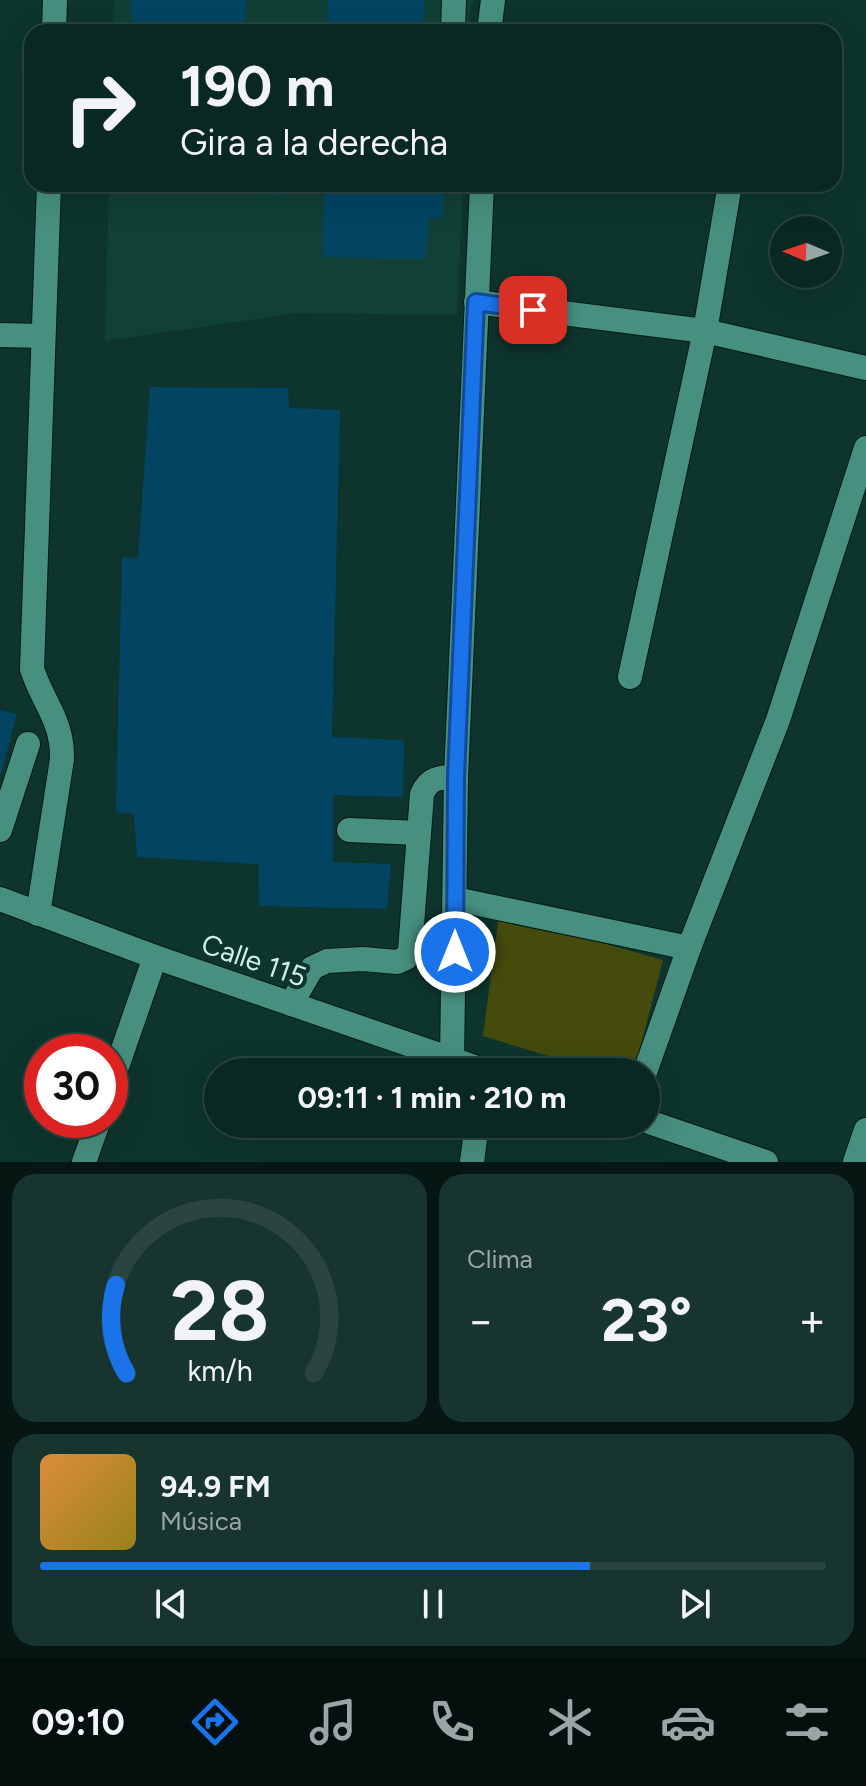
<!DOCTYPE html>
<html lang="es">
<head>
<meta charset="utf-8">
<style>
	:root { --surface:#0a2822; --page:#18342f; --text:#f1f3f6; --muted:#99a6a5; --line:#2a4440; --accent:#1a73e8 }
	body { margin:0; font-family:Figtree,sans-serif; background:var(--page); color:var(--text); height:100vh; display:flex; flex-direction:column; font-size:30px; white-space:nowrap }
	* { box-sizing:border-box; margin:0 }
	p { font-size:26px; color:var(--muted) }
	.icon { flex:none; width:44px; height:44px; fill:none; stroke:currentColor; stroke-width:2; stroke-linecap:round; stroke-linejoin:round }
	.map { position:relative; height:1162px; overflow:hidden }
	.panel { display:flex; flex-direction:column; gap:12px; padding:12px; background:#061613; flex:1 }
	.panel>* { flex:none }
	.guide { position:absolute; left:24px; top:24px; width:818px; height:168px; border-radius:24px; box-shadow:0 8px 32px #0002,0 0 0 2px var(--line); background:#0a2822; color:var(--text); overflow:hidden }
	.needle { width:52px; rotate:272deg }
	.buttons { position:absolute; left:770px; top:216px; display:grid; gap:16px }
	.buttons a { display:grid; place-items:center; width:72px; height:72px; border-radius:50%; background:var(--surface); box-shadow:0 8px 32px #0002,0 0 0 2px var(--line); font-size:40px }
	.speed { position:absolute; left:24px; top:1034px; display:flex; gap:16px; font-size:40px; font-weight:700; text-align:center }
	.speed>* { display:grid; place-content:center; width:104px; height:104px; border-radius:50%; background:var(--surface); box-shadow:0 8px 32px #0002,0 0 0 2px var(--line); line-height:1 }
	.speed .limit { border:12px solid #d22; background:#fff; color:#111 }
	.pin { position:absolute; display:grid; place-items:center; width:68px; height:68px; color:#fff; margin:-34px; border-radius:16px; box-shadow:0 4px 12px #0006 }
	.me { position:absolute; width:88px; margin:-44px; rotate:0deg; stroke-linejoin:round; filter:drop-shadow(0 0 6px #0008) }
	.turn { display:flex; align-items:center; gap:28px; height:168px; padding:0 24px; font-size:36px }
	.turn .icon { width:104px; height:104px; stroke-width:2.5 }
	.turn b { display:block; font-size:56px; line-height:68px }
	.big { font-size:60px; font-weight:700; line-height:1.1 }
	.panel .card { flex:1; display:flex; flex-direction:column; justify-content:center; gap:12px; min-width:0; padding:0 28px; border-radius:24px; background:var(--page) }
	.panel .dial { align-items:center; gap:0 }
	.dial svg { height:208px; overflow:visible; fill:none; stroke:var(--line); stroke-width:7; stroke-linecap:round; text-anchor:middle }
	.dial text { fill:var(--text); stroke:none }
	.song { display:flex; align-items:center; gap:24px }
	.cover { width:96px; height:96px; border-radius:12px; background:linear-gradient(135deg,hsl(30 70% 55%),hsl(50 70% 35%)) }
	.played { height:8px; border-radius:4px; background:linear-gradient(90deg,var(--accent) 70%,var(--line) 70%) }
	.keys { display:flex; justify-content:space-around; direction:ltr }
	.heat { display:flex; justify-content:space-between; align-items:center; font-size:44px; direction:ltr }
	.panel .tiles { flex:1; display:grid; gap:12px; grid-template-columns:1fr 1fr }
	.card:last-child { grid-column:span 2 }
	.trip { position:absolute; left:204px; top:1058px; width:456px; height:80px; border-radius:40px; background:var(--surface); box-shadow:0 8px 32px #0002,0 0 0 2px var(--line); font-weight:700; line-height:80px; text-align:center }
	.tab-bar { display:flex; height:128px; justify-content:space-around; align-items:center; background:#04100e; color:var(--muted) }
	.tab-bar .icon { width:56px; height:56px }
	.tab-bar .current { color:var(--accent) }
	.tab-bar b { font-size:36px; color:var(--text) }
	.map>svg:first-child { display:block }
</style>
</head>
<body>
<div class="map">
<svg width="866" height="1162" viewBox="0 0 866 1162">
	<rect width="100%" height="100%" fill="#0d352d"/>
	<g fill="#114036">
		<path d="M114,0H473L470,10L469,32H113Z"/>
		<path d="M109,184H463L457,315L297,313L105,341Z"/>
	</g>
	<path fill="#444b0d" d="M499,914L663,960L634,1072H600L483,1036Z"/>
	<g fill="#024462">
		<path d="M131,0H246L245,32H131Z"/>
		<path d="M328,0H424L423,32H327Z"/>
		<path d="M127,184H284L283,195L127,189Z"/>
		<path d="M325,184H444L443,218H429L425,259L322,257Z"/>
		<path d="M150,387L288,388L289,408L340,410L332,737L404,740L403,797L333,795V862L391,864L387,909L259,906L258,864L137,857L134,814L116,812L122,557L138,558Z"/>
		<path d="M0,710L17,714L1,774H0Z"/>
	</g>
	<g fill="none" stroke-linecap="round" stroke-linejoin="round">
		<g stroke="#041b15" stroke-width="26">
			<g id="minor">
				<path d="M54,32L55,0"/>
				<path d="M453,32L454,0"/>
				<path d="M489,32L493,0"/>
				<path d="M476,302L705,331L866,368"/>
				<path d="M0,335L43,336"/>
				<path d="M630,677L705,331L730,184"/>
				<path d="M0,830L28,744"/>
				<path d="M349,830L419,833"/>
				<path d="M0,899L155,957L489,1072"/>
				<path d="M455,899L689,948L645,1072"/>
				<path d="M38,914L62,759C63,721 43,703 32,669L49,184"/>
				<path d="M689,948L778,720L866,448"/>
				<path d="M291,1004L312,968L327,961L363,959L397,962L406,958L410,951L422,794C429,778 439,777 456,777"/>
				<path d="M452,1061L456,777L482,184"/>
				<path d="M110,1087L155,957"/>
				<path d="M646,1121L766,1162"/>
				<path d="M84,1162L99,1120"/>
				<path d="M472,1162L477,1124"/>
				<path d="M855,1162L866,1130"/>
			</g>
		</g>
		<use href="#minor" stroke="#478f7e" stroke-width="24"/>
	</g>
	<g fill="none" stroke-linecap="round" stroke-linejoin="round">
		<g stroke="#114b97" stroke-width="20">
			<path id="route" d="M455,952L456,777L476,302L533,310"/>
		</g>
		<use href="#route" stroke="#1a73e8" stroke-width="14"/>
	</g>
	<g text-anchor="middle" stroke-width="8" stroke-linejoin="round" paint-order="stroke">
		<g font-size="28" fill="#cdf0e6" stroke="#0d352d">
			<text transform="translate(254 960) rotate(19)" y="10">Calle 115</text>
		</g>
	</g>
</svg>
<div class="buttons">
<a><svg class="needle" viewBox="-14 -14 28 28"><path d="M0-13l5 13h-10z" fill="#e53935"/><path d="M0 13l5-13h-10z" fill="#99a6a5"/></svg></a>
</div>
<div class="speed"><div class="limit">30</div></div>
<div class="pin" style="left:533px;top:310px;background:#d93025"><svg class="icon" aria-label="arrive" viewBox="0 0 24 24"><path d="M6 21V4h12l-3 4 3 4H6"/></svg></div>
<svg class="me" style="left:455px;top:952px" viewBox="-20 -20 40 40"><circle r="17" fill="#1a73e8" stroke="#fff" stroke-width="3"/><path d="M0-11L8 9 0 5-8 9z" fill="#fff"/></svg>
<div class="trip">09:11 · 1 min · 210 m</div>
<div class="guide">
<div class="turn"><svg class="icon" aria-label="right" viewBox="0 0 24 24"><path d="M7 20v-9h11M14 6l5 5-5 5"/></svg><div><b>190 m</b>Gira a la derecha</div></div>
</div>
</div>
<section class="panel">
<div class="tiles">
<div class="card dial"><svg viewBox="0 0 100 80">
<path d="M14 69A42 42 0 1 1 86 69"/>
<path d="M14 69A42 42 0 0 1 10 35" stroke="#1a73e8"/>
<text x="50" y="56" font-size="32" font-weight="700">28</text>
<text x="50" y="72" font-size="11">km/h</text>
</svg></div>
<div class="card"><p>Clima</p>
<div class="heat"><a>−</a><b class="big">23°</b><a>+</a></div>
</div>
<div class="card">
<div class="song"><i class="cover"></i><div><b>94.9 FM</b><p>Música</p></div></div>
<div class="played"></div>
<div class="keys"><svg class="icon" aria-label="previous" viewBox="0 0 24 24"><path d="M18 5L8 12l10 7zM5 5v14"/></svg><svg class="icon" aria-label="pause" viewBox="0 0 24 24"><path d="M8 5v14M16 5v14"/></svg><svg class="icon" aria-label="next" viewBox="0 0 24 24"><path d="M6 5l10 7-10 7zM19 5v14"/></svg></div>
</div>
</div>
</section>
<nav class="tab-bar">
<b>09:10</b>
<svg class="icon current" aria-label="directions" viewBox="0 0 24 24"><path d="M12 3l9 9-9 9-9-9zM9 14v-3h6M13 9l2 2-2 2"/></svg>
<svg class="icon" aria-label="music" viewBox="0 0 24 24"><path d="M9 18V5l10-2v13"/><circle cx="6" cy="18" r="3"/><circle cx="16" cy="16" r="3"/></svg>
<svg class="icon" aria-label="phone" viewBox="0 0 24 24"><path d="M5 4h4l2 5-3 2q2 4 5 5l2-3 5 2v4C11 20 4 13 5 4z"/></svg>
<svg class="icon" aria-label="climate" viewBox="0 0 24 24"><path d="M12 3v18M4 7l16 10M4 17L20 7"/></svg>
<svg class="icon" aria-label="car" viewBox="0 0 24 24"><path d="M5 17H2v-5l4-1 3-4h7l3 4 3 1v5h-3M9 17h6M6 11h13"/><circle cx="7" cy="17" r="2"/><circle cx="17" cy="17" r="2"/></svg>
<svg class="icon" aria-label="filters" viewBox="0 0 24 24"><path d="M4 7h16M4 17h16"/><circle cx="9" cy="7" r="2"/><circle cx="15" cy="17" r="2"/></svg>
</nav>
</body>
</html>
